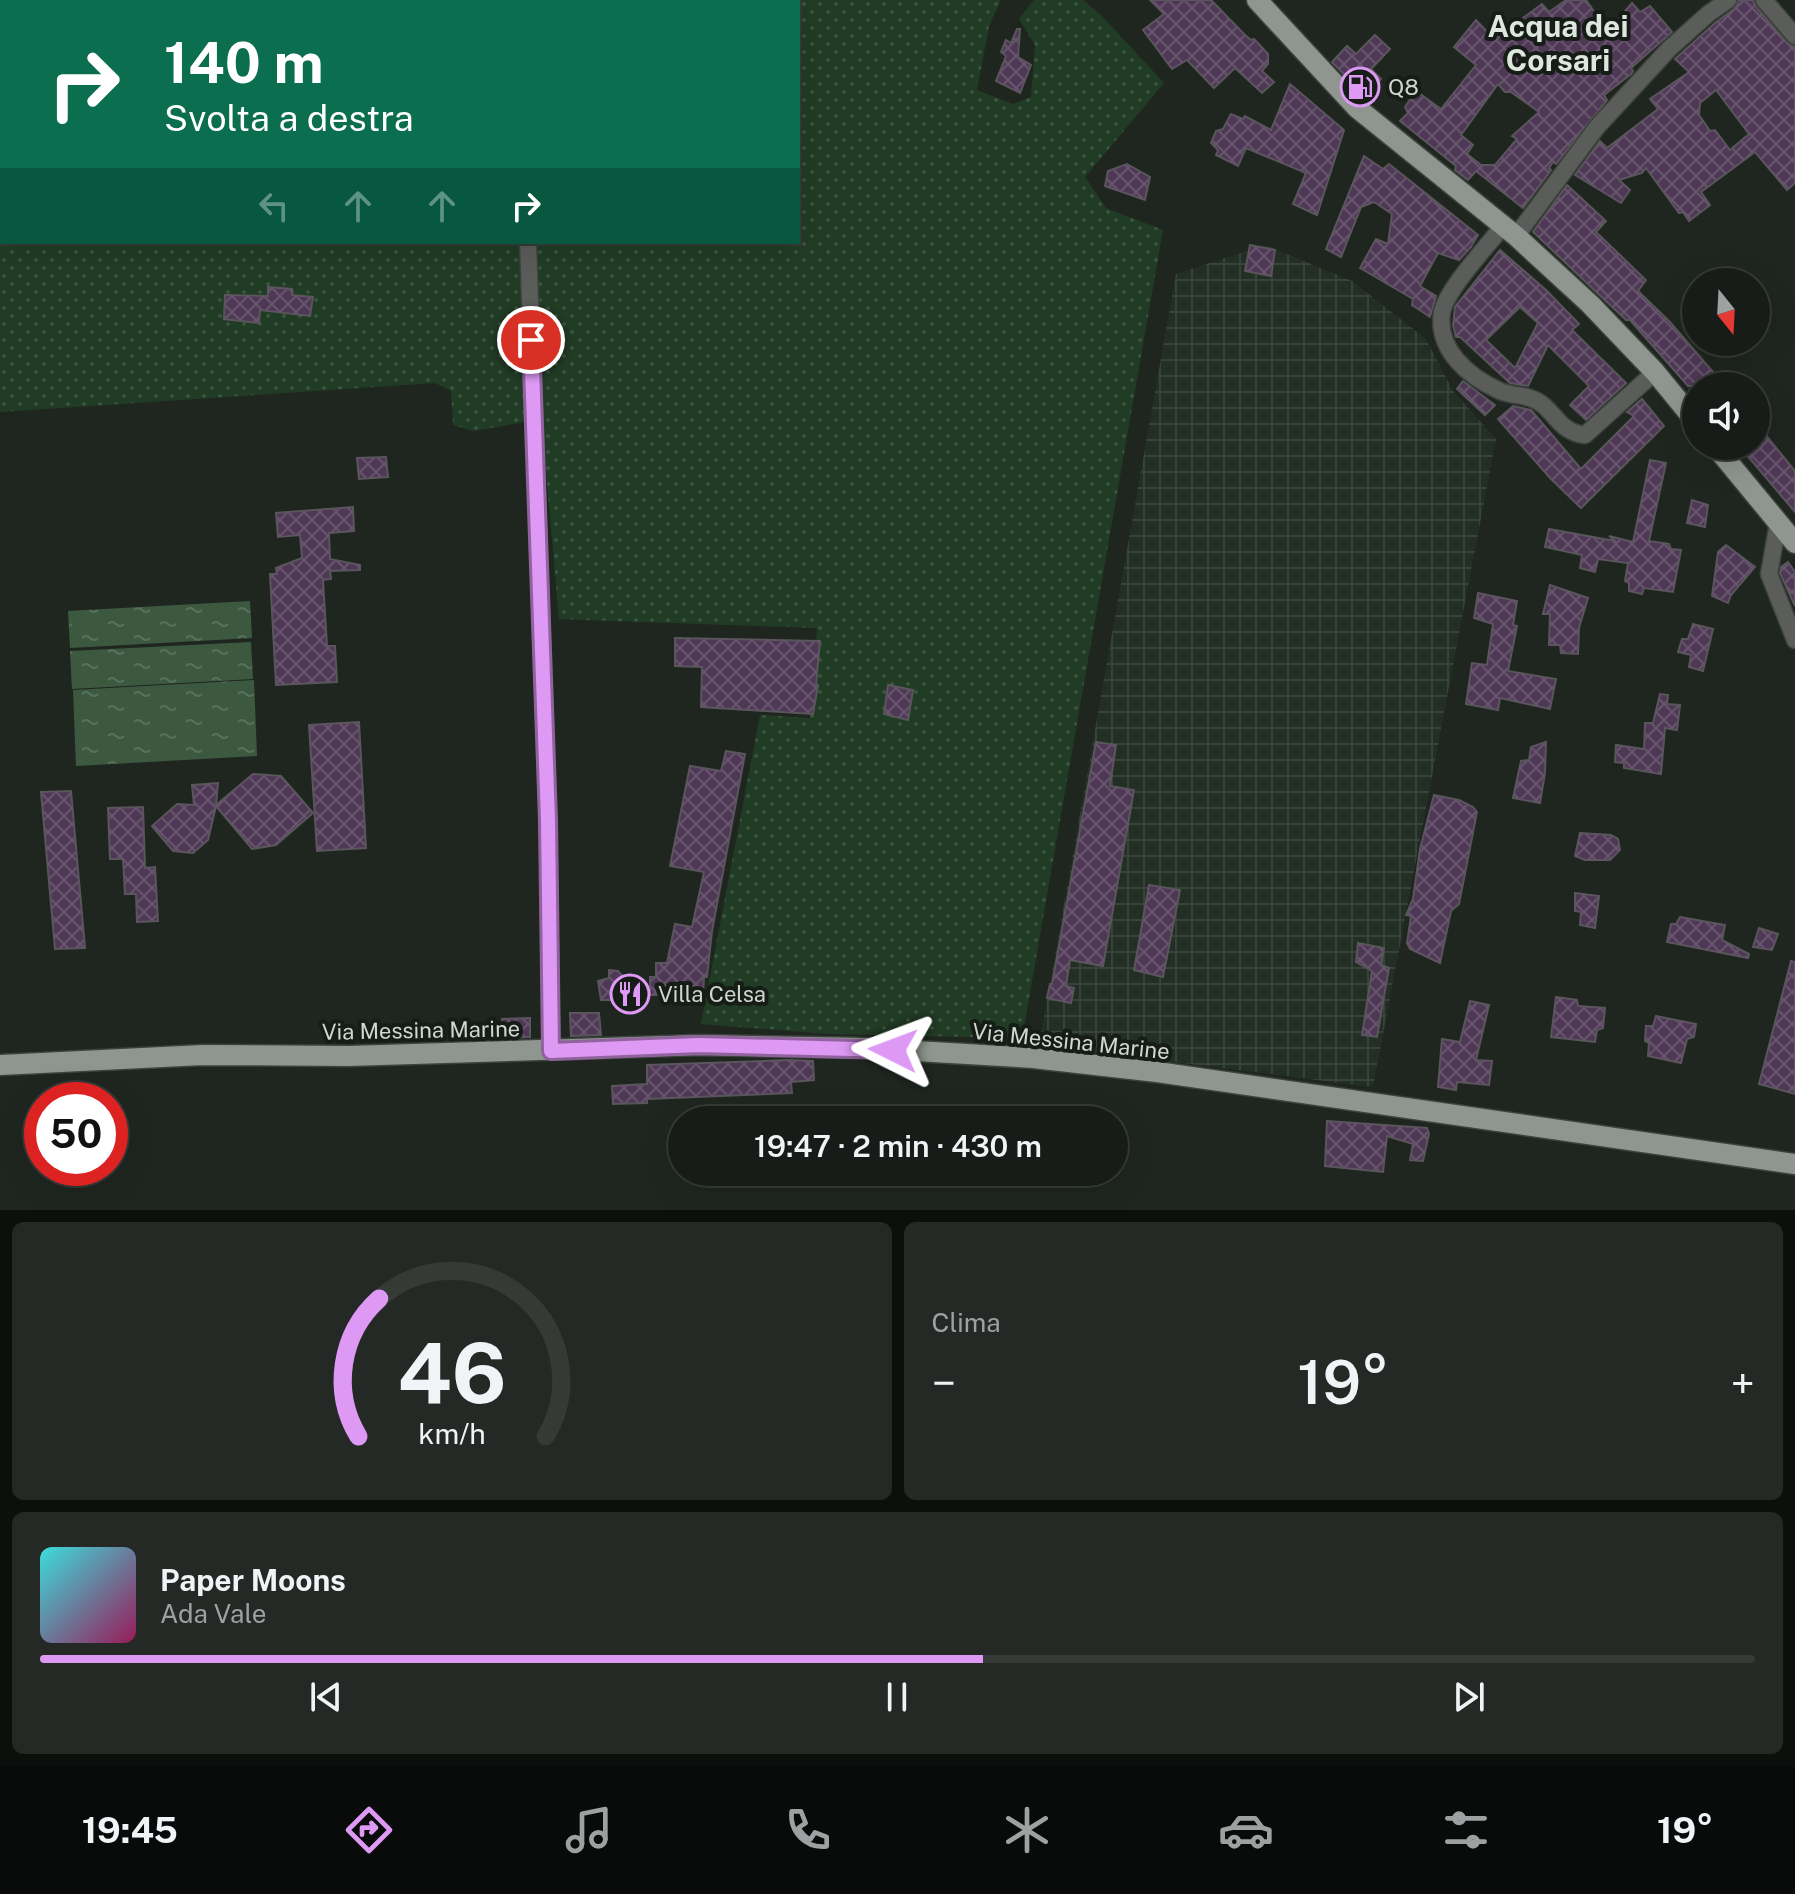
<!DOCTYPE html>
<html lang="it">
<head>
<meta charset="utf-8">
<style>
	:root { --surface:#171c18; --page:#242925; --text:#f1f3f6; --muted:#9ea1a2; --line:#363a37; --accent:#dd99f3 }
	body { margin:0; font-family:"Public Sans",sans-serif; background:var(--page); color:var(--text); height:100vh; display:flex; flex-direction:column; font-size:30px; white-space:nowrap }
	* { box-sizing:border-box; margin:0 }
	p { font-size:26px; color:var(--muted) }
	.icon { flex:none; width:44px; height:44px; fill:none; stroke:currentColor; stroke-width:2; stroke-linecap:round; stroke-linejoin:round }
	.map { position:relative; height:1210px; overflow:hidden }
	.side { display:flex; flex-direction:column; gap:12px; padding:12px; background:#0d0f0d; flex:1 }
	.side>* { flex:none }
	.banner { position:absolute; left:0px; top:0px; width:800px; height:244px; box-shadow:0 8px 32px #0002,0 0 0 2px var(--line); background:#0b6e4f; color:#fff; overflow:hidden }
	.needle { width:52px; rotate:162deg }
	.fabs { position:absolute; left:1682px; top:268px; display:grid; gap:16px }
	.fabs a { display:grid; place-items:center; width:88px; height:88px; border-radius:50%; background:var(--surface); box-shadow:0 8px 32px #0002,0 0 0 2px var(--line); font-size:40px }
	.speed { position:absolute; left:24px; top:1082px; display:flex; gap:16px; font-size:40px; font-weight:700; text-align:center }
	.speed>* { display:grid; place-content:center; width:104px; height:104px; border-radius:50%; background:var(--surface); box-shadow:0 8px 32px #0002,0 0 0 2px var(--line); line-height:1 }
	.speed .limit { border:12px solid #d22; background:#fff; color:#111 }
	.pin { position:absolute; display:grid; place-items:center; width:68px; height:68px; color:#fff; margin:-34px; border:4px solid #fff; border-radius:50%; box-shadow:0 2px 8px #0007 }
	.me { position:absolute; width:88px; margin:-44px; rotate:273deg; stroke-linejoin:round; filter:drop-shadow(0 0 6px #0008) }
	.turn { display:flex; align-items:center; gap:28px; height:168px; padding:0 32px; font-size:36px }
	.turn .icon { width:104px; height:104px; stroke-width:2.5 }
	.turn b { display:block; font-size:56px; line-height:68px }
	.lanes { display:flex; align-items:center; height:76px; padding:0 32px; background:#0003; justify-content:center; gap:40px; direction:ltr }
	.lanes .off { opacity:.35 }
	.big { font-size:60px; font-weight:600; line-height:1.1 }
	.side .card { flex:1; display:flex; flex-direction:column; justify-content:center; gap:12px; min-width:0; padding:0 28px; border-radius:12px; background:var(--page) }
	.side .dial { align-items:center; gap:0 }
	.dial svg { height:208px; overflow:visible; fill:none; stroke:var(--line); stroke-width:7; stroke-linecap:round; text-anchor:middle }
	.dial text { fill:var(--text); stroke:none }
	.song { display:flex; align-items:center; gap:24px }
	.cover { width:96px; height:96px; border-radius:12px; background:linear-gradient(135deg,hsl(180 70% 55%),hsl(330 70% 35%)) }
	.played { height:8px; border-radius:4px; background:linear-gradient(90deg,var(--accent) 55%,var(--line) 55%) }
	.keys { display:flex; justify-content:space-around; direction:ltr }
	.heat { display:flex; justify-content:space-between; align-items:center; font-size:44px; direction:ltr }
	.side .tiles { flex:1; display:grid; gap:12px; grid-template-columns:1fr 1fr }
	.card:last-child { grid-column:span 2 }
	.trip { position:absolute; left:668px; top:1106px; width:460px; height:80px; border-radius:40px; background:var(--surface); box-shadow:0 8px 32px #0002,0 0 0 2px var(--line); font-weight:600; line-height:80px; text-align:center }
	.menu { display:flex; height:128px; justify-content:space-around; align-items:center; background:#090b0a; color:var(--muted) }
	.menu .icon { width:56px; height:56px }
	.menu .on { color:var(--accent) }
	.menu b { font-size:36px; color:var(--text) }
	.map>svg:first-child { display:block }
</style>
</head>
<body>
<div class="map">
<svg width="1795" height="1210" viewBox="0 0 1795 1210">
	<defs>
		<pattern id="industrial-grid" width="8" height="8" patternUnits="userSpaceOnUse" patternTransform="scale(2)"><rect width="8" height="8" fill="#232f24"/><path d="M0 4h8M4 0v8" fill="none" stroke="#384339"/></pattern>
		<pattern id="grass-dots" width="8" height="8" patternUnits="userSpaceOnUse" patternTransform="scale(2)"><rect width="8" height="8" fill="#213c25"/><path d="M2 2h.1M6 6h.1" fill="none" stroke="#405744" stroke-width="1.8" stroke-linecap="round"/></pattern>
		<pattern id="water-ripples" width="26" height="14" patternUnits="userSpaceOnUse" patternTransform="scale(2)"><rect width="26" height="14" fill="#3c5940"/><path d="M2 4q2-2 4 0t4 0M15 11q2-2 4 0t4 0" fill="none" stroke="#57705b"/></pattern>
		<pattern id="building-cross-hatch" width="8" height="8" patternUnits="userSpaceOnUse" patternTransform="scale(2)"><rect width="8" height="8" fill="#4e3855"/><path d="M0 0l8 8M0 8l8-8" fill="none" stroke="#67546d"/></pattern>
	</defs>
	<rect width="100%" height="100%" fill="#1f2620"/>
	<path fill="url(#industrial-grid)" d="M1265,245L1352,281L1426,339L1453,391L1496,439L1373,1087L1039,1045L1176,274Z"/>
	<path fill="url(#grass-dots)" fill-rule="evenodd" d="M0,0H1001L989,26L977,90L1013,104L1031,97L1035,45L1019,19L1034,0H1083L1102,16L1164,83L1085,177L1106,208L1163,230L1024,1027L1019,1038L827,1034L701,1024L760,715L810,718L817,628L559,619L542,425L526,422L473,431L453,425L451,391L435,383L0,412ZM2,2H798V242H2Z"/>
	<g fill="url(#water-ripples)">
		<path d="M250,601L252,638L70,648L68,611Z"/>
		<path d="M251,642L253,679L72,689L70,651Z"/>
		<path d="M254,680L257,756L76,766L73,690Z"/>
	</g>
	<g fill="url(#building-cross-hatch)" stroke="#5b555d" stroke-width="2" fill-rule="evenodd">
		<path d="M1150,0H1211L1245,35L1251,40L1254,39L1268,54V64L1262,71L1274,82L1262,93L1235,68L1214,88L1187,60L1172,69L1143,30L1164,14Z"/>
		<path d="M1566,0H1586L1608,31L1632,3L1640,12L1650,6L1672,32L1631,68L1633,71L1631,74L1604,95L1607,100L1556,164L1553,162L1549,168L1551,170L1523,208L1476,171L1468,180L1455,170L1456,166L1400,121L1408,113L1405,107L1416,91L1441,109L1476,65L1454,47L1476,20L1493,38L1497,37L1542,4L1549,12ZM1498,84L1505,92H1511L1539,112L1512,136L1517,139L1495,165H1481L1467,154L1473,145L1461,135Z"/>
		<path d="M1739,0H1753L1756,7L1787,43L1795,47V183L1787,190L1755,152L1701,192L1710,205L1689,221L1683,212L1679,213L1646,168L1642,173L1619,180L1630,190L1621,203L1575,175L1600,141L1607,148L1658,109L1650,99L1689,72L1675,59L1715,23L1734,9ZM1716,90L1749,134L1730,150L1715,130L1710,131L1699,115L1700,103Z"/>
		<path d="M1017,29H1020L1018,57L1031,65L1020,93L996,81L1006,56L1001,52L1006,40L1011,43Z"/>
		<path d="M1375,35L1390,49L1371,69L1381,79L1365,96L1332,62L1347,46L1356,54Z"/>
		<path d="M1290,84L1344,130L1317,215L1293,204L1306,173L1246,148L1238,166L1216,155L1218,150L1211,143L1216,131L1223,129L1231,114L1243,119L1245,116L1271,130Z"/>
		<path d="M1364,156L1383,169L1389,164L1478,235L1471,247L1459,260L1438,253L1420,286L1436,296L1430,317L1412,305L1413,299L1360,268L1376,239L1388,244L1392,214L1374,202L1361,207L1341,257L1326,249Z"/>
		<path d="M1127,164L1150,177L1145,200L1105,186L1108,171Z"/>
		<path d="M1567,185L1606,221L1596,232L1646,280L1638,291L1670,322L1725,386H1688L1630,320H1626L1533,232Z"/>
		<path d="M1250,245L1275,250L1271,276L1245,271Z"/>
		<path d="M1500,250L1546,290L1579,324L1572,330L1626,383L1586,420L1570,405L1589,386L1548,345L1528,386L1510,383L1460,337H1456L1453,325L1455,307ZM1520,307L1538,323L1515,368L1486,340Z"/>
		<path d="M268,287L292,289V295L313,297L310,316L260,310L259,323L224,319L225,295L268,296Z"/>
		<path d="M1463,381L1495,405L1485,415L1457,389Z"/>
		<path d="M1642,399L1664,426L1581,508L1551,479L1498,419L1513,406L1531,410L1581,469L1634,416L1627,412Z"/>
		<path d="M1756,423L1795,471V512L1739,446H1756Z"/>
		<path d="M386,457L388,477L359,479L357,458Z"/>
		<path d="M1650,460L1666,463L1649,541L1669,544L1671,549L1681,550L1673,592L1644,588L1642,594L1629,591V583L1625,581L1628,563L1598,559L1595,572L1580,568L1582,555L1545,547L1549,529L1615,541L1609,536L1633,542Z"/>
		<path d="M1692,500L1708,505L1705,527L1687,523Z"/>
		<path d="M353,507L354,531L329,533L330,559L360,565V570L330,571L331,579L323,580L327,646H335L337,682L276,685L270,574H277L276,568L302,558L300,535L278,537L276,513Z"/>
		<path d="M1726,545L1755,567L1731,595L1728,603L1712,596L1718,552Z"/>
		<path d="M1788,562L1795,572V606L1780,573L1781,567Z"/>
		<path d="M1550,585L1588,598L1579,628L1578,654L1561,653L1560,645H1549L1550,614H1543Z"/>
		<path d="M1478,593L1517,601L1513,625L1517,626L1508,671L1556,679L1550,709L1500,698L1498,710L1466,704L1472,663L1487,665L1493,624L1474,618Z"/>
		<path d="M1693,624L1713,629L1703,671L1689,667L1691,655L1678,652L1682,639H1688Z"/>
		<path d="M675,638L820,641L816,685H818L813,714L701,707L702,667L675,666Z"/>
		<path d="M888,685L913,690L908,720L884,714Z"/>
		<path d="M1660,694L1668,695L1667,704L1680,705L1677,730L1665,728L1661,774L1624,768V763L1615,762L1616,745L1644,749L1645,723H1653Z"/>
		<path d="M359,722L366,848L317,851L309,725Z"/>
		<path d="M1096,742L1116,745L1110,786L1134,790L1103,966L1070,960L1066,986L1074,988L1071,1003L1047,998L1050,984H1052Z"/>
		<path d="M1546,742L1545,773L1540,803L1513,798L1521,761L1529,760L1531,747Z"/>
		<path d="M726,751L745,754L712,931L707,977H704L703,995H650V977H656V963H667L675,924L692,927L704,872L670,866L690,766L721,771Z"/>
		<path d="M253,774L281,776L313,813L276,845L252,849L216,806L208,840L193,853L173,851L152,826L177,804L194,805L192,785L218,783L216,805Z"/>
		<path d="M71,791L85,948L55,949L41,792Z"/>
		<path d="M1434,795L1459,800L1473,807L1477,812L1459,904L1451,911L1440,963L1410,949L1407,943L1411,916L1406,915L1413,899L1420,849Z"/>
		<path d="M143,807L145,868L155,867L158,921L137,922L136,894H125L123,859H110L108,808Z"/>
		<path d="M1580,833L1611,835L1618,839L1620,850L1610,860H1585L1575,856Z"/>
		<path d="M1149,885L1180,890L1163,977L1134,970Z"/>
		<path d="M1575,893L1599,896L1595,928L1580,925L1581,912L1575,911Z"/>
		<path d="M1680,917L1725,925L1722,940L1749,954L1748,958L1667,942L1671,924H1676Z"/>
		<path d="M1759,928L1778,934L1772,950L1753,947Z"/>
		<path d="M1358,943L1384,948L1381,965L1389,968L1377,1037L1362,1035L1372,971L1356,962Z"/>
		<path d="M1791,961L1795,962V1094L1759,1084Z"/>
		<path d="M609,970L618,971L625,979L624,1000H601L598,981L609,978Z"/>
		<path d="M1556,997L1577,1000L1578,1006L1605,1008L1603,1028L1597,1030L1595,1042L1551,1037Z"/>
		<path d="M1470,1001L1489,1005L1476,1060L1492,1061L1489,1085L1457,1082L1456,1090L1438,1087L1442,1039L1460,1042Z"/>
		<path d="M570,1013H599L601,1035L571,1036Z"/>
		<path d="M1656,1016L1696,1024L1694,1037L1687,1039L1681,1063L1648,1056L1649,1043L1645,1041L1646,1026H1653Z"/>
		<path d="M530,1018V1037L504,1038L502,1019Z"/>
		<path d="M789,1060L813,1061L814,1080L791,1082L792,1093L647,1099V1103L613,1104L612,1086L647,1084V1065Z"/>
		<path d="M1327,1121L1427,1128L1429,1134L1423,1161L1410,1160L1413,1144L1387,1136L1383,1172L1325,1166Z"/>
	</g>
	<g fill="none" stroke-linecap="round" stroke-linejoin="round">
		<g stroke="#3c423c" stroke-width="19">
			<g id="minor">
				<path d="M1764,0L1795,36"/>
				<path d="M520,2V0"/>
				<path d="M1503,226C1488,245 1447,289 1442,312C1436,350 1469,377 1500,391C1509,395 1521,395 1530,398C1554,405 1556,432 1585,435L1655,372"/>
				<path d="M1516,236L1597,127L1669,49L1708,14L1728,0"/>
				<path d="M528,242L548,820L551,1051"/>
				<path d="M1778,523L1769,574L1795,640"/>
			</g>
		</g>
		<g stroke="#3c423c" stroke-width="23">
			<g id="major">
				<path d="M1257,0L1357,108L1516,236L1590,304L1655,372L1696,422"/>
				<path d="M1715,446L1795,543"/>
				<path d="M0,1065L203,1055L349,1056L699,1045L865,1048L1033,1058L1157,1072L1795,1164"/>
			</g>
		</g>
		<use href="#minor" stroke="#5a5d5a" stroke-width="16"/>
		<use href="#major" stroke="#8f968f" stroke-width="20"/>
	</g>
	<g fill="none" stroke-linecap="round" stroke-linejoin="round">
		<g stroke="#90639e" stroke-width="20">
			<path id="route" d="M531,340L548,820L551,1051L699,1045L893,1050"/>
		</g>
		<use href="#route" stroke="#dd99f3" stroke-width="14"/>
	</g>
	<defs>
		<g id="fuel-ring" transform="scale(2)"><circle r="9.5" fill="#161d17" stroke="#dd99f3" stroke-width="1.5"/><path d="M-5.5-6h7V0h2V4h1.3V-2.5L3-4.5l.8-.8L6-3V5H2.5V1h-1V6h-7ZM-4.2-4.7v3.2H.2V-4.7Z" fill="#dd99f3"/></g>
		<g id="restaurant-ring" transform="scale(2)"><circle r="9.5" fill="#161d17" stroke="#dd99f3" stroke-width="1.5"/><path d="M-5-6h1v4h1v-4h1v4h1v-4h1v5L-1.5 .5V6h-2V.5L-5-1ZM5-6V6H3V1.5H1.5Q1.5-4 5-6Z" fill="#dd99f3"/></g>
	</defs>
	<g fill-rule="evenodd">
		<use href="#fuel-ring" x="1360" y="87"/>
		<use href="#restaurant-ring" x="630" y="994"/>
	</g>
	<g text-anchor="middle" stroke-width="8" stroke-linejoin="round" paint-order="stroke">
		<g font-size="22" fill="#d2d6d2" stroke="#161d17" text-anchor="start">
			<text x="1388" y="95">Q8</text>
			<text x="658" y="1002">Villa Celsa</text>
		</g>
		<g font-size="22" fill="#d2d6d2" stroke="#161d17">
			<text transform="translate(421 1030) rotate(-1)" y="8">Via Messina Marine</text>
			<text transform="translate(1071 1041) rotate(6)" y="8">Via Messina Marine</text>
		</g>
		<g font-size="30" font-weight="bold" fill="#dee7df" stroke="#161d17">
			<text x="1558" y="37">Acqua dei<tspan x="1558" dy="34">Corsari</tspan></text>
		</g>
	</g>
</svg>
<div class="fabs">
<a><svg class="needle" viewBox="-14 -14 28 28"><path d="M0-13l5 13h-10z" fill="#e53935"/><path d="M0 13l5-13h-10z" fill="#9ea1a2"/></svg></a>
<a><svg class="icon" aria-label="sound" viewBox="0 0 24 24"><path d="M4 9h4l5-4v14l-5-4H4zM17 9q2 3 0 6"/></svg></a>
</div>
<div class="speed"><div class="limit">50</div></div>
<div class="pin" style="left:531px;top:340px;background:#d93025"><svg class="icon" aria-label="arrive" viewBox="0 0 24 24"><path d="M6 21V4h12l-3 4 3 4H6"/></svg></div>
<svg class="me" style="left:893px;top:1050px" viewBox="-20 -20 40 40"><path d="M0-17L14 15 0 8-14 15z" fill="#dd99f3" stroke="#fff" stroke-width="4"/></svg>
<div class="trip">19:47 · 2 min · 430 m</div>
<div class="banner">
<div class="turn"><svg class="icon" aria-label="right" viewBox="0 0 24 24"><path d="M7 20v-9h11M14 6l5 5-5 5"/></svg><div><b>140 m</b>Svolta a destra</div></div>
<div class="lanes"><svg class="icon off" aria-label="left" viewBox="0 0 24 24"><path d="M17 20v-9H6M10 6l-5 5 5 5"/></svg><svg class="icon off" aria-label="ahead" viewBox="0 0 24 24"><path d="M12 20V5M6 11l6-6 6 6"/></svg><svg class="icon off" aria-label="ahead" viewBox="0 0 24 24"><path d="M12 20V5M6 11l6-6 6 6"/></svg><svg class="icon" aria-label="right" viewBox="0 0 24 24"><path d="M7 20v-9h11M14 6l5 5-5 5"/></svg></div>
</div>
</div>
<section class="side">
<div class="tiles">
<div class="card dial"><svg viewBox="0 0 100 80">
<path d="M14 69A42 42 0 1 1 86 69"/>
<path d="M14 69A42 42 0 0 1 22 16" stroke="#dd99f3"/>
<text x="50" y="56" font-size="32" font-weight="700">46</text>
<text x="50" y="72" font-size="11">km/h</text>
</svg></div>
<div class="card"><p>Clima</p>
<div class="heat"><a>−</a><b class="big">19°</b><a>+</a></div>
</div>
<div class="card">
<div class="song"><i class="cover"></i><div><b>Paper Moons</b><p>Ada Vale</p></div></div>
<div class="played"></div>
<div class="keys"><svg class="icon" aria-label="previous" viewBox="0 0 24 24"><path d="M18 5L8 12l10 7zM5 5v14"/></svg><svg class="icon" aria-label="pause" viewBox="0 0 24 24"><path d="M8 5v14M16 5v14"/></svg><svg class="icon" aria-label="next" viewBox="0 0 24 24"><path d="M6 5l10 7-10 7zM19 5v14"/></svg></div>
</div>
</div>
</section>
<nav class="menu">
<b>19:45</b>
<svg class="icon on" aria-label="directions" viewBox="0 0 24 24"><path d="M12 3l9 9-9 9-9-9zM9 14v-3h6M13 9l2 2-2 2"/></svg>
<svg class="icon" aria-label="music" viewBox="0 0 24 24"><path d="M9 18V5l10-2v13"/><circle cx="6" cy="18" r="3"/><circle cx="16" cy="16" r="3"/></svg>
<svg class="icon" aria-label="phone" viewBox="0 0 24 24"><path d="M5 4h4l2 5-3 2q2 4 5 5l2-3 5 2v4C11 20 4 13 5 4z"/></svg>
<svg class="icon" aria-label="climate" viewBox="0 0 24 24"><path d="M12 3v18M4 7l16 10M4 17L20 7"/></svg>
<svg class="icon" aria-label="car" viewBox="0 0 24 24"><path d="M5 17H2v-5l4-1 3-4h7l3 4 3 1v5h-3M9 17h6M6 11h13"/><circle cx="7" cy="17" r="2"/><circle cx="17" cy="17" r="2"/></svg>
<svg class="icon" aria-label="filters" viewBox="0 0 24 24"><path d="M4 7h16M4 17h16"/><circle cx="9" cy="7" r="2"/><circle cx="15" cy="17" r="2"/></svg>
<b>19°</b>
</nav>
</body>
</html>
